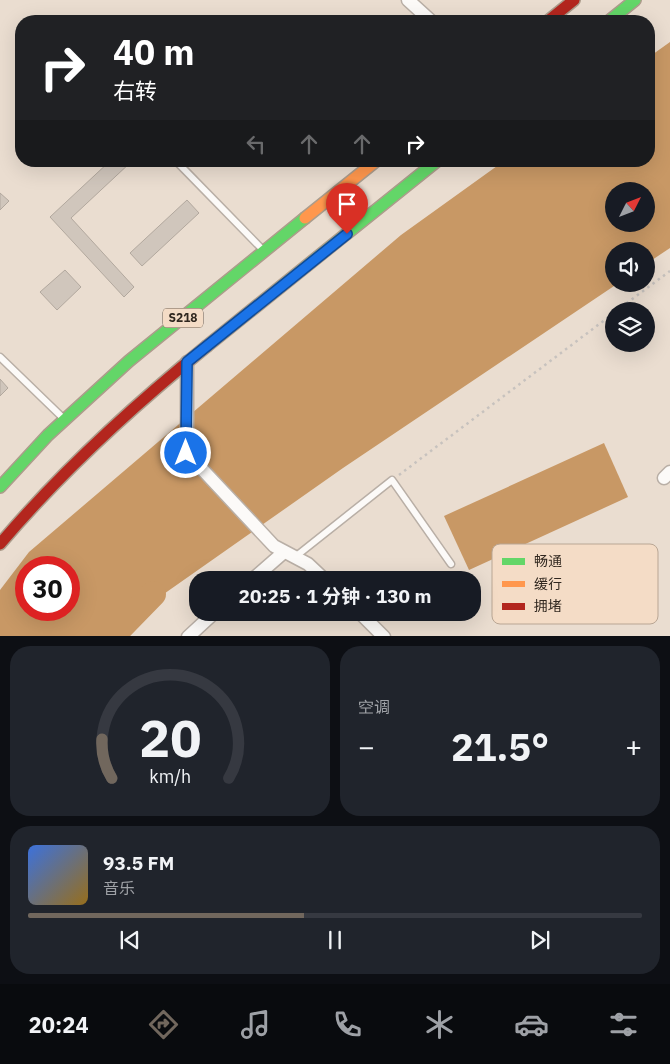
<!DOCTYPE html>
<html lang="zh">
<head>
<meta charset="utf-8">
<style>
	:root { --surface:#171b24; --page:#20242c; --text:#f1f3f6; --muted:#9ea1a6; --line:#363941; --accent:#71675d }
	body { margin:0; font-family:"IBM Plex Sans","Noto Sans SC",sans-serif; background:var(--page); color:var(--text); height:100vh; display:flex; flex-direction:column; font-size:19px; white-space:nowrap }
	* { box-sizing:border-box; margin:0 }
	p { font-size:16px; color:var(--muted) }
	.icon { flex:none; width:28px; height:28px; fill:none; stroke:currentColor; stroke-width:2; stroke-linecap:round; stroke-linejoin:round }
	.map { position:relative; height:636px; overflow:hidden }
	.details { display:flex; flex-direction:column; gap:10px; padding:10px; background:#0d0f14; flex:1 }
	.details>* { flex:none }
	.top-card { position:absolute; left:15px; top:15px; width:640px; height:152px; border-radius:20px; box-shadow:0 5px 20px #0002; background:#202124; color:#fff; overflow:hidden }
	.needle { width:32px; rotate:48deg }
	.controls { position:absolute; left:605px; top:182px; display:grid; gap:10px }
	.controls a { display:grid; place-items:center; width:50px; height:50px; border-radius:50%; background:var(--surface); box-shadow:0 5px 20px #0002; font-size:25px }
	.speed { position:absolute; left:15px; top:556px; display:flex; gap:10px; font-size:25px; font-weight:700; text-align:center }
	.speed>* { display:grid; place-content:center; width:65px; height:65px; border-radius:50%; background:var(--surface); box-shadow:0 5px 20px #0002; line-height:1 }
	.speed .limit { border:8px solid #d22; background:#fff; color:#111 }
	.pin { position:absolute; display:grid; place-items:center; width:42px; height:42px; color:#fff; margin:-51px -21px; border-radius:50% 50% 50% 0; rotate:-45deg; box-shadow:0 0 5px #0007 }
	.pin .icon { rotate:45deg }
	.me { position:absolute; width:55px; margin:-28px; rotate:0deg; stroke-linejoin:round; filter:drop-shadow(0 0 4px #0008) }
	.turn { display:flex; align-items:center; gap:18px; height:105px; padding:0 15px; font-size:22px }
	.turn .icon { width:65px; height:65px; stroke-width:2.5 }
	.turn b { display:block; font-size:35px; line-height:42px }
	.lanes { display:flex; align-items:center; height:48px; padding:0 15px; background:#0003; justify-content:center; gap:25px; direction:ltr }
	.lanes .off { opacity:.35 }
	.big { font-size:38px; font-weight:700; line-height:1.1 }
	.details .tile { flex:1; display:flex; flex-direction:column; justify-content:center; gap:8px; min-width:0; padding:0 18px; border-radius:20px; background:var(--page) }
	.details .dial { align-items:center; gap:0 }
	.dial svg { height:130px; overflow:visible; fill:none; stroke:var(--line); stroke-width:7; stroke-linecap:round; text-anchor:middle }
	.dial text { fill:var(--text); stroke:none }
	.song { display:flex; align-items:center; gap:15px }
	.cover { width:60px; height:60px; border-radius:8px; background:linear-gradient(135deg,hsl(220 70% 55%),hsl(40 70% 35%)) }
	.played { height:5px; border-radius:2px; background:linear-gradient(90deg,var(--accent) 45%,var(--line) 45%) }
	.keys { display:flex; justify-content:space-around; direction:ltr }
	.heat { display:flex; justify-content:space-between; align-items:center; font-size:28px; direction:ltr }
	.details .tiles { flex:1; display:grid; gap:10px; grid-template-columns:1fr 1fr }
	.tile:last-child { grid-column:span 2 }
	.trip { position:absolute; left:189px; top:571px; width:292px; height:50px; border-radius:20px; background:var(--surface); box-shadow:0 5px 20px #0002; font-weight:700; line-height:50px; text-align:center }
	.tab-bar { display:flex; height:80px; justify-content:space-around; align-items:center; background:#090b0e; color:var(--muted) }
	.tab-bar .icon { width:35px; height:35px }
	.tab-bar .active { color:var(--accent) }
	.tab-bar b { font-size:22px; color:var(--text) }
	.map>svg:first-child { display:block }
</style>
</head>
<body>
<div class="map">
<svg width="670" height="637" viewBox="0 0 670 637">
	<rect width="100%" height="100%" fill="#eaddd0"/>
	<g fill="#c89865" fill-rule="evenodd">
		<path d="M670,42V248L646,264V251H614V284H617L343,468L104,636H0V590L29,552L401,235L504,161H649V57ZM614,191H646V224H614ZM26,568H69V610H26Z"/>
		<path d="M604,443L628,497L469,570L444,516Z"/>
	</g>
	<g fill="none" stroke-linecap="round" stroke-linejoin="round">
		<path stroke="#c89865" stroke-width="26" d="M111,637L153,594"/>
	</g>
	<g fill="#d0c6bc" stroke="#b2a89e">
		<path d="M110,161L131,162L71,218L134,287L124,297L50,217Z"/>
		<path d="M0,193L9,201L0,210Z"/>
		<path d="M187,200L199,213L142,266L130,253Z"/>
		<path d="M65,270L81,287L57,310L40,292Z"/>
		<path d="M0,379L8,388L0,396Z"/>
	</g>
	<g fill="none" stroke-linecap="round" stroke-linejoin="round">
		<g stroke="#b9afa6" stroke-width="9">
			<g id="lane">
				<path d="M176,161L262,249"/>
				<path d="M0,357L62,417"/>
				<path d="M295,557L392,480L451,564"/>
			</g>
		</g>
		<g stroke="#b9afa6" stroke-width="15">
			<g id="street">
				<path d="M408,0L431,21"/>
				<path d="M187,362V453L274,546L308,564L325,580"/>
				<path d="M664,478L670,472"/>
				<path d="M252,580L284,552"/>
				<path d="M359,612L384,637"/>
				<path d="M188,637L215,612"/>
			</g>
		</g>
		<g stroke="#ac9c8b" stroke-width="14">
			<g id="fast">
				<path d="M609,21L635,0"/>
				<path d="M207,346L437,161"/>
				<path d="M0,487L48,435L129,361L305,218"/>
			</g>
		</g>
		<g stroke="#ac9c8b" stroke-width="14">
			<path id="slow" d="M305,218L376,161"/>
		</g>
		<g stroke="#ac9c8b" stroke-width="14">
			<g id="jam">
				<path d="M548,21L574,0"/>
				<path d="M0,544C61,472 133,406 207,346"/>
			</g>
		</g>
		<g stroke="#c7c2be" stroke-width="2.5" stroke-dasharray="2.5 4" stroke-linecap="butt">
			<path d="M616,311L670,271"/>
			<path d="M399,475L614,313"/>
		</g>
		<use href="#lane" stroke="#fcfaf8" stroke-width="6"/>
		<use href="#street" stroke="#fcfaf8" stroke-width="12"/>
		<use href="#fast" stroke="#63d668" stroke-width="11"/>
		<use href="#slow" stroke="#ff974d" stroke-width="11"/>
		<use href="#jam" stroke="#b3261e" stroke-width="11"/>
	</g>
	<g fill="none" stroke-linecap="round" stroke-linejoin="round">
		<g stroke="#114b97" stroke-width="12">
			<path id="route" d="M186,453L187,362L347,234"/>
		</g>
		<use href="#route" stroke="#1a73e8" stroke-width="9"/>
	</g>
	<g text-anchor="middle" stroke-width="4" stroke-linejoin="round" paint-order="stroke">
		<rect fill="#f4dcc6" stroke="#6b5d51" stroke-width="1" x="163" y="308.5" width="40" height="19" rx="4"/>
		<g font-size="12" font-weight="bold" fill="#30271f">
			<text x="183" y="322">S218</text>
		</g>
	</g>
	<rect x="492" y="544" width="166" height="80" rx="8" fill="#f4dcc6" stroke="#b9a694" stroke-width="1"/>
	<rect x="502" y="558" width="23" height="7" fill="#63d668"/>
	<rect x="502" y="581" width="23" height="6" fill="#ff974d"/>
	<rect x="502" y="603" width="23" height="7" fill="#b3261e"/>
	<g font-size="14" fill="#30271f">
		<text x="534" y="566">畅通</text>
		<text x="534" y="589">缓行</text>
		<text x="534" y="611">拥堵</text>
	</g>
</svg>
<div class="controls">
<a><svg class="needle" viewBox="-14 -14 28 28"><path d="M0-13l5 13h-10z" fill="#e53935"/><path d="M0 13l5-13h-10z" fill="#9ea1a6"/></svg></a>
<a><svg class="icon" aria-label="sound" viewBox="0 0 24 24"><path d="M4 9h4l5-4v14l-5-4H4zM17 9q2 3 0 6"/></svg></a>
<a><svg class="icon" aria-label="layers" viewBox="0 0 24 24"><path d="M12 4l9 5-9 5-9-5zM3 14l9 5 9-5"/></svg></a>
</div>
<div class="speed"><div class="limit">30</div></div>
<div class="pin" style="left:347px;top:234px;background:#d93025"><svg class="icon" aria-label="arrive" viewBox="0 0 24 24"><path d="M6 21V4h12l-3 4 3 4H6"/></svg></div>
<svg class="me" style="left:186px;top:453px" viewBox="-20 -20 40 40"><circle r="17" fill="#1a73e8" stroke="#fff" stroke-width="3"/><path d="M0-11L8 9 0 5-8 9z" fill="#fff"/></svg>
<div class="trip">20:25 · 1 分钟 · 130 m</div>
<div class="top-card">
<div class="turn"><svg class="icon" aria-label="right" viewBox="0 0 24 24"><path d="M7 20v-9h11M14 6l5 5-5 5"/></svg><div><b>40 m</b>右转</div></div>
<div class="lanes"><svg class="icon off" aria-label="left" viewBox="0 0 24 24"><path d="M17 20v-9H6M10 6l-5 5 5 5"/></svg><svg class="icon off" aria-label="ahead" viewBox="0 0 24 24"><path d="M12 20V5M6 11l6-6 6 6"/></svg><svg class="icon off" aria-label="ahead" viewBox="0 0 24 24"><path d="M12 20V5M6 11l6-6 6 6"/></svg><svg class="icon" aria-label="right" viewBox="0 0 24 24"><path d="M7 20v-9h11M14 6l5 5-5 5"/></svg></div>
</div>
</div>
<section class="details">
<div class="tiles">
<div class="tile dial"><svg viewBox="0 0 100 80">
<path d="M14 69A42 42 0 1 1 86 69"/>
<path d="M14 69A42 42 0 0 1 8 45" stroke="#71675d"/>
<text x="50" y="56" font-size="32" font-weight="700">20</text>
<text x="50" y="72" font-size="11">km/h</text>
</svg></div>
<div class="tile"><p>空调</p>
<div class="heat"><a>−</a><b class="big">21.5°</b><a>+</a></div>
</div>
<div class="tile">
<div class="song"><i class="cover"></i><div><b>93.5 FM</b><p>音乐</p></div></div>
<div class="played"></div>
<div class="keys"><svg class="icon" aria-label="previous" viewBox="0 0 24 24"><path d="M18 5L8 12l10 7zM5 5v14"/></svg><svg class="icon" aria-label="pause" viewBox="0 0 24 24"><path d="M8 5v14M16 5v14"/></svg><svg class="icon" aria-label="next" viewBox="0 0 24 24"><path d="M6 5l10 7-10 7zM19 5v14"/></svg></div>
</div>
</div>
</section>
<nav class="tab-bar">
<b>20:24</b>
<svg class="icon active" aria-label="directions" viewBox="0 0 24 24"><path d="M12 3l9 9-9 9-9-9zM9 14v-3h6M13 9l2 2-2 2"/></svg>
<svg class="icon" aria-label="music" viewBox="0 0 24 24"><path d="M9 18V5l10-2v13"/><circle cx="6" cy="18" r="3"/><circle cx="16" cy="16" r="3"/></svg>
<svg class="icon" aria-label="phone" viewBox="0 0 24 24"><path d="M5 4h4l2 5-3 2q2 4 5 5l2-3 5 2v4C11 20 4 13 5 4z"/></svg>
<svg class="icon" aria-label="climate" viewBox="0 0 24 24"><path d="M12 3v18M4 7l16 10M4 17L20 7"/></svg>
<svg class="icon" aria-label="car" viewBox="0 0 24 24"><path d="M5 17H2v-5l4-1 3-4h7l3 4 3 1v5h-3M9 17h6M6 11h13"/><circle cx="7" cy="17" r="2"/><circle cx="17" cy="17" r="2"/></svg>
<svg class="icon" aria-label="filters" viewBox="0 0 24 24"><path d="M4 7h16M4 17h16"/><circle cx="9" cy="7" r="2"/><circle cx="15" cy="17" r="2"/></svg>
</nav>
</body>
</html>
